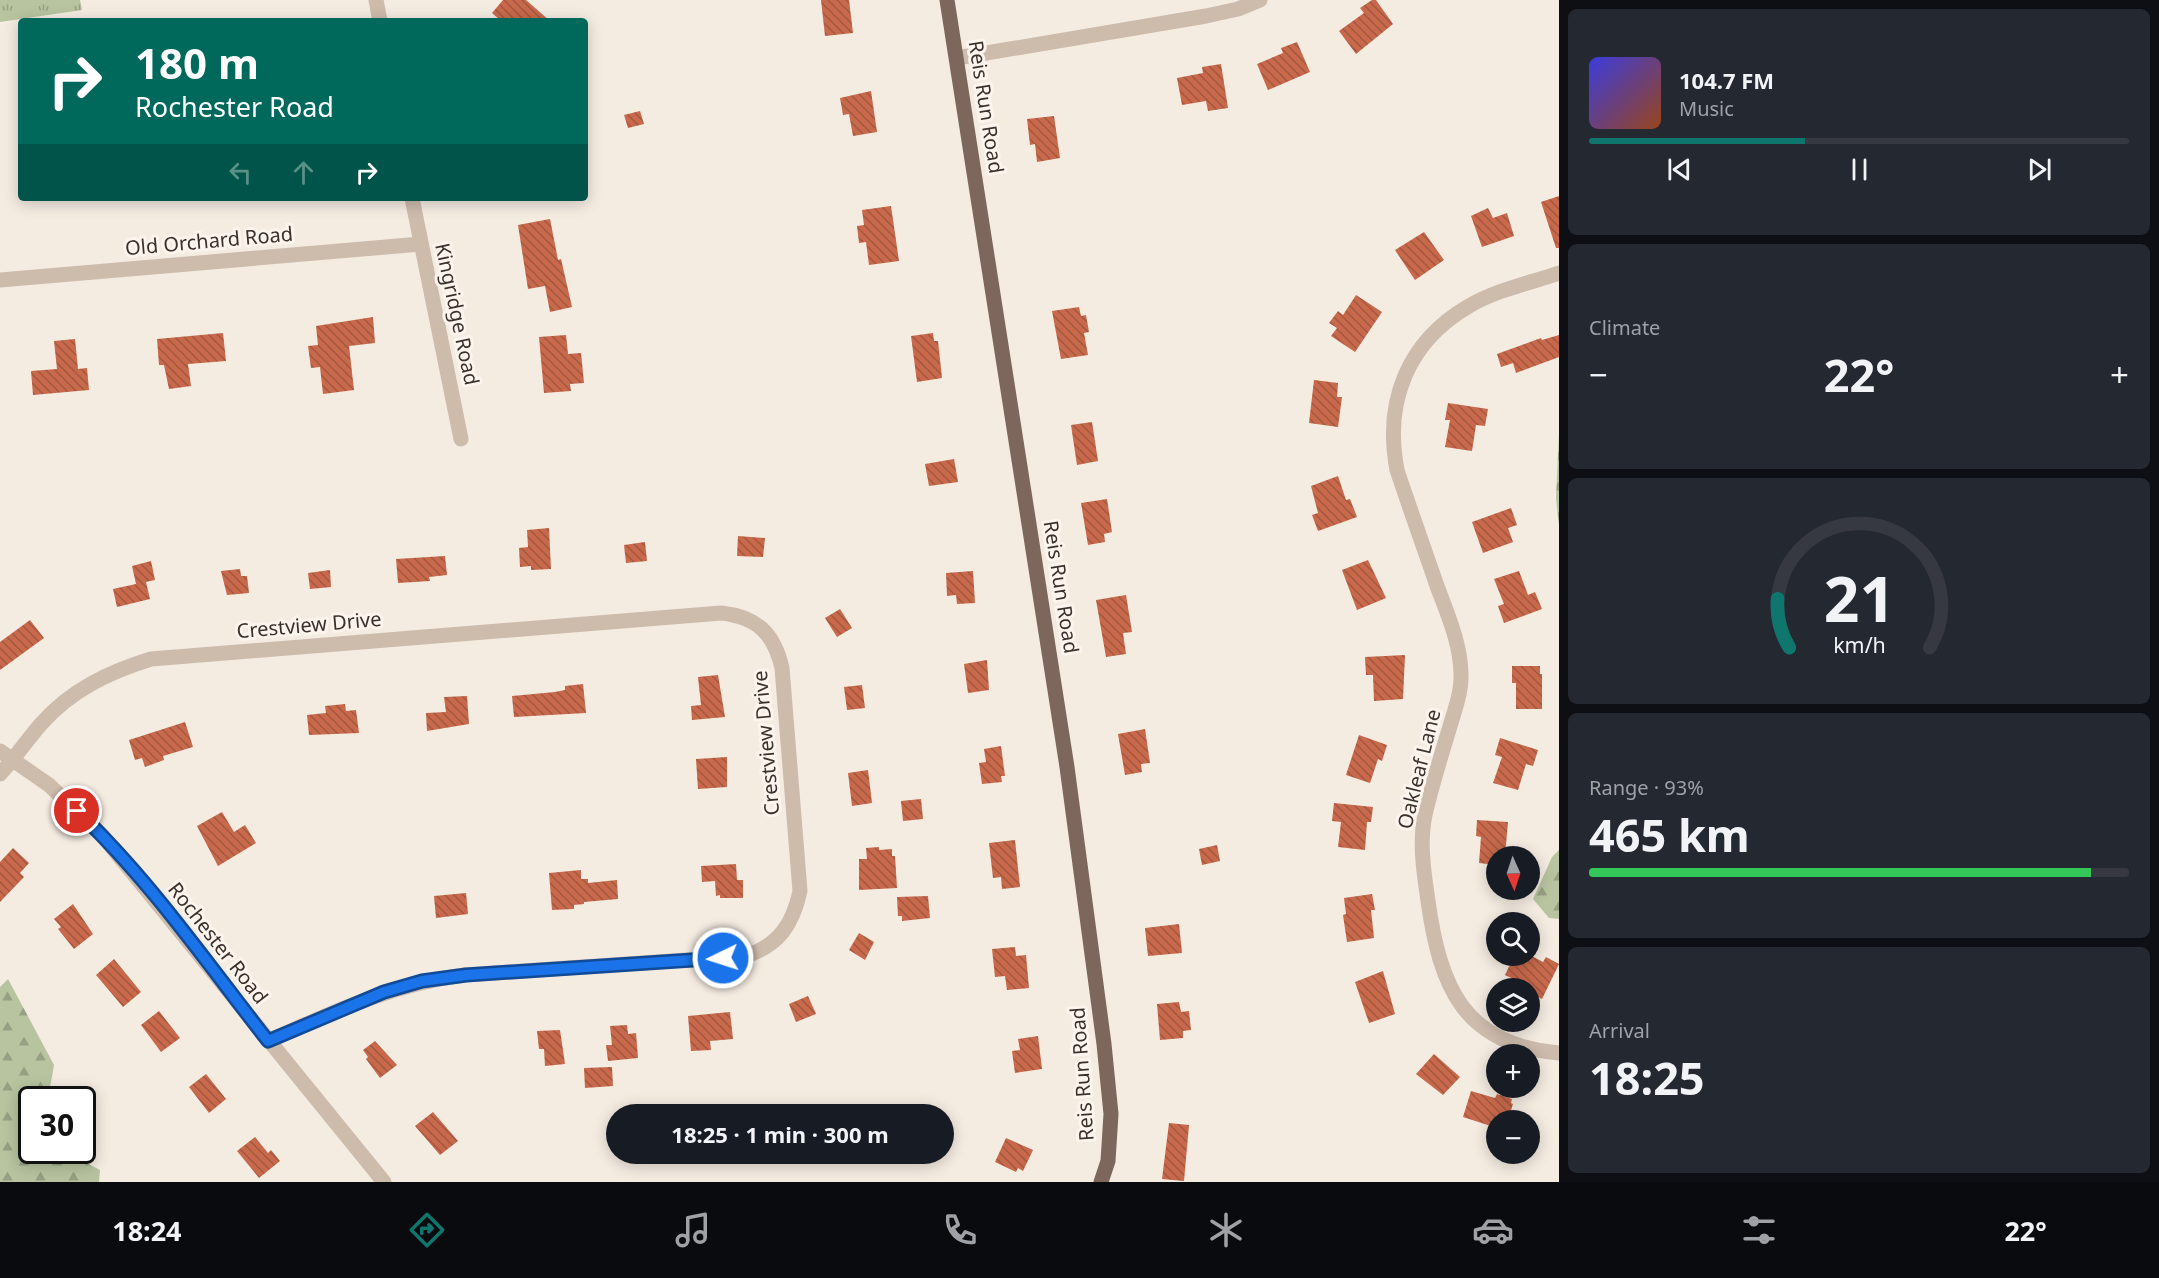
<!DOCTYPE html>
<html lang="en">
<head>
<meta charset="utf-8">
<style>
	:root { --surface:#171b24; --page:#242831; --text:#f1f3f6; --muted:#9ea1a6; --line:#363941; --accent:#0f766e }
	body { margin:0; font-family:"Noto Sans",sans-serif; background:var(--page); color:var(--text); height:100vh; display:flex; flex-direction:column; font-size:22px; white-space:nowrap }
	* { box-sizing:border-box; margin:0 }
	p { font-size:20px; color:var(--muted) }
	.icon { flex:none; width:33px; height:33px; fill:none; stroke:currentColor; stroke-width:2; stroke-linecap:round; stroke-linejoin:round }
	.map { position:relative; flex:1; overflow:hidden }
	.details { display:flex; flex-direction:column; gap:9px; padding:9px; background:#0d0f14; width:600px }
	.details>* { flex:none }
	.hud { position:absolute; left:18px; top:18px; width:570px; height:183px; border-radius:6px; box-shadow:0 3px 15px #0003; background:#00695c; color:#fff; overflow:hidden }
	.needle { width:39px; rotate:177deg }
	.fabs { position:absolute; left:1486px; top:846px; display:grid; gap:12px }
	.fabs a { display:grid; place-items:center; width:54px; height:54px; border-radius:50%; background:var(--surface); box-shadow:0 3px 15px #0003; font-size:30px }
	.speed { position:absolute; left:18px; top:1086px; display:flex; gap:12px; font-size:30px; font-weight:700; text-align:center }
	.speed>* { display:grid; place-content:center; width:78px; height:78px; border-radius:50%; background:var(--surface); box-shadow:0 3px 15px #0003; line-height:1 }
	.speed .limit { border:3px solid #111; border-radius:9px; background:#fff; color:#111 }
	.pin { position:absolute; display:grid; place-items:center; width:51px; height:51px; color:#fff; margin:-26px; border:3px solid #fff; border-radius:50%; box-shadow:0 2px 6px #0007 }
	.me { position:absolute; width:66px; margin:-33px; rotate:266deg; stroke-linejoin:round; filter:drop-shadow(0 0 4px #0008) }
	.turn { display:flex; align-items:center; gap:21px; height:126px; padding:0 18px; font-size:27px }
	.turn .icon { width:78px; height:78px; stroke-width:2.5 }
	.turn b { display:block; font-size:42px; line-height:51px }
	.lanes { display:flex; align-items:center; height:57px; padding:0 18px; background:#0003; justify-content:center; gap:30px; direction:ltr }
	.lanes .off { opacity:.35 }
	.big { font-size:45px; font-weight:700; line-height:1.1 }
	.details .card { flex:1; display:flex; flex-direction:column; justify-content:center; gap:9px; min-width:0; padding:0 21px; border-radius:9px; background:var(--page) }
	.details .dial { align-items:center; gap:0 }
	.dial svg { height:156px; overflow:visible; fill:none; stroke:var(--line); stroke-width:7; stroke-linecap:round; text-anchor:middle }
	.dial text { fill:var(--text); stroke:none }
	.song { display:flex; align-items:center; gap:18px }
	.cover { width:72px; height:72px; border-radius:9px; background:linear-gradient(135deg,hsl(240 70% 55%),hsl(20 70% 35%)) }
	.played { height:6px; border-radius:3px; background:linear-gradient(90deg,var(--accent) 40%,var(--line) 40%) }
	.keys { display:flex; justify-content:space-around; direction:ltr }
	.heat { display:flex; justify-content:space-between; align-items:center; font-size:33px; direction:ltr }
	.charge { height:9px; border-radius:4px; background:linear-gradient(90deg,#34c759 93%,var(--line) 0) }
	.trip { position:absolute; left:606px; top:1104px; width:348px; height:60px; border-radius:30px; background:var(--surface); box-shadow:0 3px 15px #0003; font-weight:700; line-height:60px; text-align:center }
	.menu { display:flex; height:96px; justify-content:space-around; align-items:center; background:#090b0e; color:var(--muted) }
	.menu .icon { width:42px; height:42px }
	.menu .selected { color:var(--accent) }
	.menu b { font-size:27px; color:var(--text) }
	main { display:flex; flex:1; min-height:0 }
	.map>svg:first-child { display:block }
</style>
</head>
<body>
<main>
<div class="map">
<svg width="1559" height="1182" viewBox="0 0 1559 1182">
	<defs>
		<pattern id="grass-tufts" width="24" height="20" patternUnits="userSpaceOnUse" patternTransform="scale(1.5)"><rect width="24" height="20" fill="#b8c4a0"/><path d="M3 7l-1-3M5 7V3M7 7l1-3M15 17l-1-3M17 17v-4M19 17l1-3" fill="none" stroke="#97a083"/></pattern>
		<pattern id="forest-firs" width="22" height="20" patternUnits="userSpaceOnUse" patternTransform="scale(1.5)"><rect width="22" height="20" fill="#b8c4a0"/><path d="M5 1l3.5 6h-7zM16 11l3.5 6h-7z" fill="#97a083"/></pattern>
		<pattern id="building-back-hatch" width="6" height="6" patternUnits="userSpaceOnUse" patternTransform="scale(1.5)"><rect width="6" height="6" fill="#c8694b"/><path d="M-1 5l2 2M0 0l6 6M5-1l2 2" fill="none" stroke="#a4573f"/></pattern>
	</defs>
	<rect width="100%" height="100%" fill="#f4ebe1"/>
	<path fill="url(#grass-tufts)" d="M0,0H80L82,10L0,22Z"/>
	<g fill="url(#forest-firs)">
		<path d="M1559,432V526L1556,498Z"/>
		<path d="M1559,850V919L1549,918L1533,899L1552,857Z"/>
		<path d="M8,979L54,1065L48,1099L32,1100V1150L64,1151L100,1170L99,1182H0V987Z"/>
	</g>
	<g fill="url(#building-back-hatch)">
		<path d="M503,0H526L550,21H501L492,13Z"/>
		<path d="M821,0H849L853,33L825,36Z"/>
		<path d="M1372,0H1376L1393,24L1356,54L1339,31L1364,13L1360,8Z"/>
		<path d="M1297,42L1310,72L1268,90L1257,64L1283,53L1281,48Z"/>
		<path d="M1221,64L1228,108L1208,111L1206,101L1182,105L1177,78L1203,73L1202,67Z"/>
		<path d="M871,91L877,132L853,136L849,114L843,115L840,98Z"/>
		<path d="M640,111L644,124L628,128L624,115Z"/>
		<path d="M1054,116L1060,158L1037,162L1035,144L1030,145L1027,119Z"/>
		<path d="M1559,196V248H1556L1541,202Z"/>
		<path d="M891,206L899,261L869,265L866,242L859,243L857,226L864,225L862,210Z"/>
		<path d="M1488,208L1493,218L1507,213L1514,236L1482,247L1471,216Z"/>
		<path d="M550,219L558,260L561,259L572,307L550,312L545,286L528,289L518,225Z"/>
		<path d="M1424,232L1444,260L1415,280L1395,250Z"/>
		<path d="M1356,295L1382,312L1355,352L1331,336L1337,328L1329,323L1338,311L1343,315Z"/>
		<path d="M1079,307L1081,316L1086,315L1089,332L1084,333L1088,355L1061,359L1052,311Z"/>
		<path d="M373,317L375,343L349,346L354,390L323,394L320,367L311,368L308,346L318,345L316,326Z"/>
		<path d="M223,333L226,361L188,364L191,386L169,389L164,365H159L157,339Z"/>
		<path d="M933,333L934,341H938L942,378L917,382L911,336Z"/>
		<path d="M566,335L568,354L581,353L584,383L570,384L571,391L544,393L539,337Z"/>
		<path d="M1559,335V357L1516,373L1513,363L1501,367L1497,354L1541,338L1542,340Z"/>
		<path d="M75,339L78,369L87,368L89,390L33,395L31,371L57,369L54,341Z"/>
		<path d="M1314,380L1338,383L1337,397H1342L1338,427L1309,423Z"/>
		<path d="M1448,403L1488,409L1485,426L1476,425L1472,451L1445,447L1450,420H1445Z"/>
		<path d="M1092,422L1098,461L1077,465L1071,425Z"/>
		<path d="M954,459L958,482L929,486L925,464Z"/>
		<path d="M1338,476L1346,500L1350,499L1357,517L1318,531L1312,515L1318,513L1311,486Z"/>
		<path d="M1107,499L1112,532L1104,534L1105,542L1088,545L1081,503Z"/>
		<path d="M1511,508L1517,525L1508,528L1513,542L1483,553L1472,522Z"/>
		<path d="M549,528L551,569L531,570V566L520,567L519,548L528,547L527,530Z"/>
		<path d="M738,536L765,538L763,557L737,556Z"/>
		<path d="M645,542L647,561L626,563L624,545Z"/>
		<path d="M445,556L447,575L429,577L430,581L398,583L396,559Z"/>
		<path d="M1368,560L1386,598L1357,610L1342,570Z"/>
		<path d="M151,561L155,580L146,582L150,599L117,607L113,589L136,584L132,566Z"/>
		<path d="M240,569L241,576H247L249,593L227,595L221,571Z"/>
		<path d="M330,570L331,587L310,589L308,573Z"/>
		<path d="M973,571L975,603L957,604L956,595L947,596L946,573Z"/>
		<path d="M1519,571L1528,595L1535,592L1542,609L1504,623L1498,606L1504,604L1494,579Z"/>
		<path d="M1126,595L1132,632L1123,633L1126,654L1106,657L1096,600Z"/>
		<path d="M840,609L852,628L837,637L825,618Z"/>
		<path d="M30,620L44,638L0,670V642Z"/>
		<path d="M1405,655L1403,699L1374,701L1373,675H1366L1365,657Z"/>
		<path d="M987,660L989,690L968,693L964,664Z"/>
		<path d="M1512,666H1540V674H1542V709H1516V683H1512Z"/>
		<path d="M718,675L725,717L692,720L691,706L701,705L698,677Z"/>
		<path d="M583,684L586,713L514,717L512,696L555,692L565,690V686Z"/>
		<path d="M862,685L865,708L847,710L844,687Z"/>
		<path d="M467,696L469,724L427,731L426,713L446,712L444,697Z"/>
		<path d="M345,704L346,711L356,710L359,733L309,735L307,715L326,713L325,706Z"/>
		<path d="M185,722L193,747L163,756L164,760L145,767L142,758L135,760L129,740Z"/>
		<path d="M1145,729L1150,763L1141,764L1142,772L1125,775L1118,734Z"/>
		<path d="M1359,735L1387,745L1382,761L1378,759L1370,783L1346,775Z"/>
		<path d="M1500,738L1538,750L1533,766L1526,764L1518,790L1493,783L1502,757L1495,755Z"/>
		<path d="M1001,746L1005,776H1001L1002,782L982,784L979,763L986,762L984,749Z"/>
		<path d="M727,757V787L698,789L696,759Z"/>
		<path d="M868,770L872,803L852,806L848,773Z"/>
		<path d="M921,799L923,819L903,821L901,801Z"/>
		<path d="M1334,803L1373,807L1371,822H1367L1365,850L1338,847L1341,822L1332,821Z"/>
		<path d="M222,812L234,832L245,825L256,843L218,866L197,826Z"/>
		<path d="M1477,820L1508,822L1505,856H1497V865L1479,863L1481,837L1476,836Z"/>
		<path d="M1015,840L1020,887L1002,889L1001,877L993,878L989,843Z"/>
		<path d="M1217,845L1220,861L1202,865L1199,849Z"/>
		<path d="M879,847V850L892,849V856H895L897,888L859,890V859H867L866,848Z"/>
		<path d="M13,848L29,863L20,873L24,877L0,902V862Z"/>
		<path d="M736,864L737,880H743V898H720V895L716,896L715,881L702,882L701,866Z"/>
		<path d="M581,870V879H588V883L617,880L618,899L584,902V904L574,905V909L552,910L549,873Z"/>
		<path d="M466,893L468,914L436,918L434,896Z"/>
		<path d="M1372,894L1375,910H1371L1374,938L1347,942L1343,915L1346,914L1344,898Z"/>
		<path d="M928,896L930,918L902,921V916H898L897,897Z"/>
		<path d="M73,904L93,934L74,949L58,929L61,927L54,919Z"/>
		<path d="M1179,924L1182,953L1148,956L1145,928Z"/>
		<path d="M859,933L874,942L865,960L849,950Z"/>
		<path d="M1015,947L1016,956L1026,955L1029,988L1007,990L1005,976L995,977L992,949Z"/>
		<path d="M1530,955L1543,962L1546,957L1559,964L1542,999L1530,993L1528,986L1505,975L1514,956Z"/>
		<path d="M114,959L141,992L123,1007L96,975Z"/>
		<path d="M1383,971L1395,1014L1369,1023L1355,982Z"/>
		<path d="M808,996L816,1014L796,1022L789,1004Z"/>
		<path d="M1179,1002L1181,1012L1189,1011L1191,1030L1183,1031V1038L1160,1040L1157,1004Z"/>
		<path d="M159,1011L180,1038L161,1052L141,1025Z"/>
		<path d="M730,1012L733,1039L710,1041L711,1050L691,1051L688,1016Z"/>
		<path d="M627,1025L628,1034L636,1033L638,1058L608,1061L606,1045H612L610,1026Z"/>
		<path d="M560,1030L565,1064L545,1066L544,1049H539L537,1031Z"/>
		<path d="M1038,1036L1042,1069L1015,1073L1012,1051L1020,1050L1018,1039Z"/>
		<path d="M375,1041L397,1065L380,1078L366,1059L368,1057L363,1050Z"/>
		<path d="M1434,1054L1460,1077L1443,1095L1416,1074Z"/>
		<path d="M612,1067L613,1086L585,1088L584,1068Z"/>
		<path d="M206,1074L226,1099L209,1113L189,1087Z"/>
		<path d="M1471,1091L1495,1098L1497,1094L1512,1099L1511,1103L1513,1104L1508,1120H1497V1128L1463,1117Z"/>
		<path d="M433,1112L458,1141L440,1155L415,1126Z"/>
		<path d="M1169,1123L1189,1125L1184,1181L1162,1179Z"/>
		<path d="M255,1137L268,1153L271,1150L280,1161L259,1178L237,1151Z"/>
		<path d="M1006,1138L1033,1150L1023,1171L1018,1168L1016,1172L995,1162Z"/>
	</g>
	<g fill="none" stroke-linecap="round" stroke-linejoin="round">
		<g stroke="#cdbbac" stroke-width="15">
			<path d="M376,0L380,21"/>
			<path d="M957,58L1206,16L1238,9L1260,0"/>
			<path d="M412,198L461,439"/>
			<path d="M1559,273C1530,283 1496,290 1469,306C1407,342 1384,402 1397,470C1410,509 1424,548 1437,586C1448,615 1462,647 1461,679C1461,694 1455,709 1451,723C1442,753 1432,784 1425,815C1419,844 1424,873 1428,901C1440,986 1463,1045 1559,1053"/>
			<path d="M0,280L421,244"/>
			<path d="M0,751L49,785L101,834L384,1182"/>
			<path d="M0,774C15,758 27,740 41,724C71,690 109,672 151,659L721,613C757,617 774,633 782,668L800,891C793,924 779,945 746,956L464,975C392,984 334,1012 268,1041"/>
		</g>
		<path stroke="#7d675c" stroke-width="15" d="M947,0L1067,767L1104,1044L1111,1114L1108,1161L1101,1182"/>
	</g>
	<g fill="none" stroke-linecap="round" stroke-linejoin="round">
		<g stroke="#114b97" stroke-width="15">
			<path id="route" d="M77,811C149,879 207,963 268,1041L384,992L422,981L466,975L723,958"/>
		</g>
		<use href="#route" stroke="#1a73e8" stroke-width="10"/>
	</g>
	<g text-anchor="middle" stroke-width="6" stroke-linejoin="round" paint-order="stroke">
		<g font-size="20" fill="#3b302b" stroke="#fbf5ee">
			<text transform="translate(986 107) rotate(81)" y="7">Reis Run Road</text>
			<text transform="translate(209 241) rotate(-5)" y="7">Old Orchard Road</text>
			<text transform="translate(457 314) rotate(78)" y="7">Kingridge Road</text>
			<text transform="translate(1061 587) rotate(81)" y="7">Reis Run Road</text>
			<text transform="translate(309 625) rotate(-5)" y="7">Crestview Drive</text>
			<text transform="translate(766 743) rotate(-95)" y="7">Crestview Drive</text>
			<text transform="translate(1419 769) rotate(-76)" y="7">Oakleaf Lane</text>
			<text transform="translate(218 943) rotate(52)" y="7">Rochester Road</text>
			<text transform="translate(1082 1074) rotate(-94)" y="7">Reis Run Road</text>
		</g>
	</g>
</svg>
<div class="fabs">
<a><svg class="needle" viewBox="-14 -14 28 28"><path d="M0-13l5 13h-10z" fill="#e53935"/><path d="M0 13l5-13h-10z" fill="#9ea1a6"/></svg></a>
<a><svg class="icon" aria-label="search" viewBox="0 0 24 24"><circle cx="10" cy="10" r="6"/><path d="M15 15l6 6"/></svg></a>
<a><svg class="icon" aria-label="layers" viewBox="0 0 24 24"><path d="M12 4l9 5-9 5-9-5zM3 14l9 5 9-5"/></svg></a>
<a>+</a>
<a>−</a>
</div>
<div class="speed"><div class="limit">30</div></div>
<div class="pin" style="left:77px;top:811px;background:#d93025"><svg class="icon" aria-label="arrive" viewBox="0 0 24 24"><path d="M6 21V4h12l-3 4 3 4H6"/></svg></div>
<svg class="me" style="left:723px;top:958px" viewBox="-20 -20 40 40"><circle r="17" fill="#1a73e8" stroke="#fff" stroke-width="3"/><path d="M0-11L8 9 0 5-8 9z" fill="#fff"/></svg>
<div class="trip">18:25 · 1 min · 300 m</div>
<div class="hud">
<div class="turn"><svg class="icon" aria-label="right" viewBox="0 0 24 24"><path d="M7 20v-9h11M14 6l5 5-5 5"/></svg><div><b>180 m</b>Rochester Road</div></div>
<div class="lanes"><svg class="icon off" aria-label="left" viewBox="0 0 24 24"><path d="M17 20v-9H6M10 6l-5 5 5 5"/></svg><svg class="icon off" aria-label="ahead" viewBox="0 0 24 24"><path d="M12 20V5M6 11l6-6 6 6"/></svg><svg class="icon" aria-label="right" viewBox="0 0 24 24"><path d="M7 20v-9h11M14 6l5 5-5 5"/></svg></div>
</div>
</div>
<section class="details">
<div class="card">
<div class="song"><i class="cover"></i><div><b>104.7 FM</b><p>Music</p></div></div>
<div class="played"></div>
<div class="keys"><svg class="icon" aria-label="previous" viewBox="0 0 24 24"><path d="M18 5L8 12l10 7zM5 5v14"/></svg><svg class="icon" aria-label="pause" viewBox="0 0 24 24"><path d="M8 5v14M16 5v14"/></svg><svg class="icon" aria-label="next" viewBox="0 0 24 24"><path d="M6 5l10 7-10 7zM19 5v14"/></svg></div>
</div>
<div class="card"><p>Climate</p>
<div class="heat"><a>−</a><b class="big">22°</b><a>+</a></div>
</div>
<div class="card dial"><svg viewBox="0 0 100 80">
<path d="M14 69A42 42 0 1 1 86 69"/>
<path d="M14 69A42 42 0 0 1 8 44" stroke="#0f766e"/>
<text x="50" y="56" font-size="32" font-weight="700">21</text>
<text x="50" y="72" font-size="11">km/h</text>
</svg></div>
<div class="card"><p>Range · 93%</p><b class="big">465 km</b><div class="charge"></div></div>
<div class="card"><p>Arrival</p><b class="big">18:25</b></div>
</section>
</main>
<nav class="menu">
<b>18:24</b>
<svg class="icon selected" aria-label="directions" viewBox="0 0 24 24"><path d="M12 3l9 9-9 9-9-9zM9 14v-3h6M13 9l2 2-2 2"/></svg>
<svg class="icon" aria-label="music" viewBox="0 0 24 24"><path d="M9 18V5l10-2v13"/><circle cx="6" cy="18" r="3"/><circle cx="16" cy="16" r="3"/></svg>
<svg class="icon" aria-label="phone" viewBox="0 0 24 24"><path d="M5 4h4l2 5-3 2q2 4 5 5l2-3 5 2v4C11 20 4 13 5 4z"/></svg>
<svg class="icon" aria-label="climate" viewBox="0 0 24 24"><path d="M12 3v18M4 7l16 10M4 17L20 7"/></svg>
<svg class="icon" aria-label="car" viewBox="0 0 24 24"><path d="M5 17H2v-5l4-1 3-4h7l3 4 3 1v5h-3M9 17h6M6 11h13"/><circle cx="7" cy="17" r="2"/><circle cx="17" cy="17" r="2"/></svg>
<svg class="icon" aria-label="filters" viewBox="0 0 24 24"><path d="M4 7h16M4 17h16"/><circle cx="9" cy="7" r="2"/><circle cx="15" cy="17" r="2"/></svg>
<b>22°</b>
</nav>
</body>
</html>
